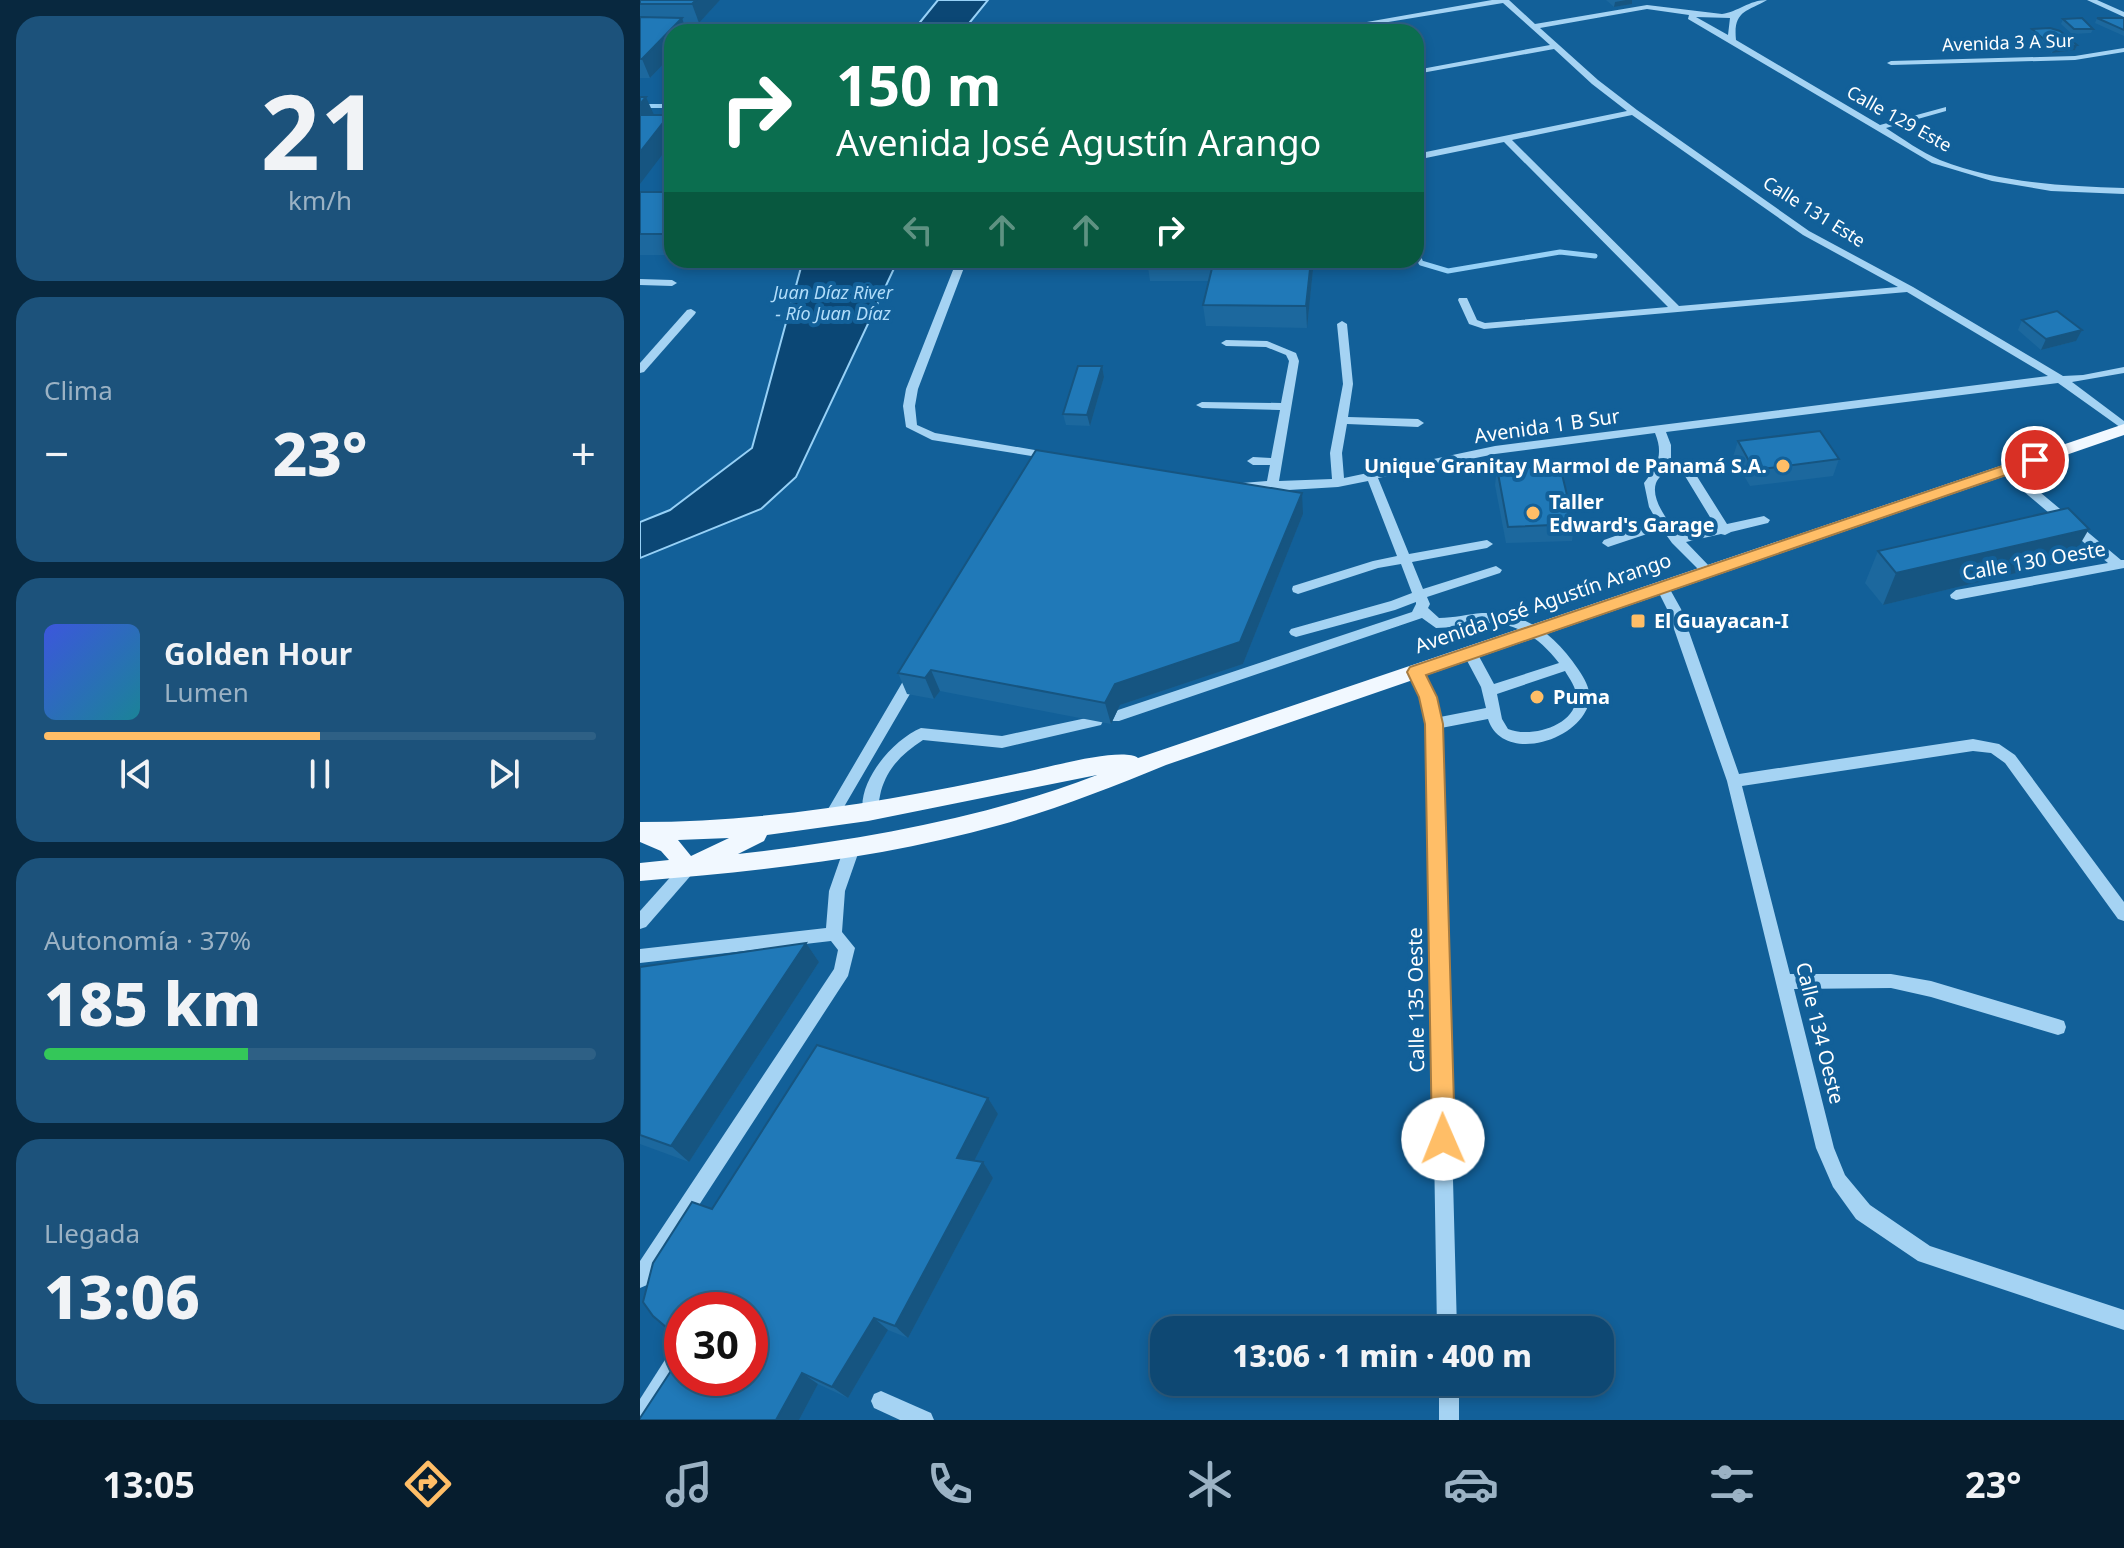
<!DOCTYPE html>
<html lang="es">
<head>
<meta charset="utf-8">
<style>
	:root { --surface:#0e4873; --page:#1c527b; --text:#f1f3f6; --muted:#9bb2c4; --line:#2e6085; --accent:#ffbe67 }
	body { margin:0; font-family:"Noto Sans",sans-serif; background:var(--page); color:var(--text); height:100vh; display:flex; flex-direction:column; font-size:30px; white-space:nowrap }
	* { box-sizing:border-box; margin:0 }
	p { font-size:26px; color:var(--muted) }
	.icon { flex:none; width:44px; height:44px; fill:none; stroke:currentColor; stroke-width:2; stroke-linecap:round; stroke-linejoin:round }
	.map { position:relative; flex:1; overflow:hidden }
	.sheet { display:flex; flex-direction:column; gap:16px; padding:16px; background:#08283f; width:640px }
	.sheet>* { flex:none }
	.banner { position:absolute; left:24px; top:24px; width:760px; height:244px; border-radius:24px; box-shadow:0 4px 12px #0003,0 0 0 2px var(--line); background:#0b6e4f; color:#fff; overflow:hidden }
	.speed { position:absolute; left:24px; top:1292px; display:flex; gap:16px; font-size:40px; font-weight:700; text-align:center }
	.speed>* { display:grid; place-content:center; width:104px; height:104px; border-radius:50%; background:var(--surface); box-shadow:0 4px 12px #0003,0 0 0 2px var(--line); line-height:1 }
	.speed .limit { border:12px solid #d22; background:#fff; color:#111 }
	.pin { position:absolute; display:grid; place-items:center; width:68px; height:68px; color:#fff; margin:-34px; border:4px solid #fff; border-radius:50%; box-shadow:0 2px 8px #0007 }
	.me { position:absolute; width:88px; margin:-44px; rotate:359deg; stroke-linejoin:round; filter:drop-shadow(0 0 6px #0008) }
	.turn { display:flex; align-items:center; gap:28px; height:168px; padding:0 40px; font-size:36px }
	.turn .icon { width:104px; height:104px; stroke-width:2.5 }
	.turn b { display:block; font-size:56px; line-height:68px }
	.lanes { display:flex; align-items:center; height:76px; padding:0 40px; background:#0003; justify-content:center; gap:40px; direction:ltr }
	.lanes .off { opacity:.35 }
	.big { font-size:60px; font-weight:800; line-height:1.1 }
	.sheet .tile { flex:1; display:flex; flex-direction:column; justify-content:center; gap:12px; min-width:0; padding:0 28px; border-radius:24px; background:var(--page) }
	.sheet .dial { align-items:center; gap:0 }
	.dial b { font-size:104px; line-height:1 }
	.song { display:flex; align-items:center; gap:24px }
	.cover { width:96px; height:96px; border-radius:12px; background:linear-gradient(135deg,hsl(230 70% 55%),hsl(190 70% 35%)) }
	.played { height:8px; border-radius:4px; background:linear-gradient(90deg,var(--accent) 50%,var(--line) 50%) }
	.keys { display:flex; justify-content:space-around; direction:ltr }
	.heat { display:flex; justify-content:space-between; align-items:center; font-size:44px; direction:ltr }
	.charge { height:12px; border-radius:6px; background:linear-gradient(90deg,#34c759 37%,var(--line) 0) }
	.trip { position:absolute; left:510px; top:1316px; width:464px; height:80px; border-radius:24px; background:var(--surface); box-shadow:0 4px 12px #0003,0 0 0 2px var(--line); font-weight:800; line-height:80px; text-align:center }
	.tabs { display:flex; height:128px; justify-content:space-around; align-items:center; background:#061d2e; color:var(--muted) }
	.tabs .icon { width:56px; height:56px }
	.tabs .current { color:var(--accent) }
	.tabs b { font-size:36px; color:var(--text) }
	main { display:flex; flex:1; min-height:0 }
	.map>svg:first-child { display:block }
</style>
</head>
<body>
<main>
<section class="sheet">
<div class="tile dial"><b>21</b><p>km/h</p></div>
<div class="tile"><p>Clima</p>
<div class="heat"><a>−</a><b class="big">23°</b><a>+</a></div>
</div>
<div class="tile">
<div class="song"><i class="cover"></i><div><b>Golden Hour</b><p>Lumen</p></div></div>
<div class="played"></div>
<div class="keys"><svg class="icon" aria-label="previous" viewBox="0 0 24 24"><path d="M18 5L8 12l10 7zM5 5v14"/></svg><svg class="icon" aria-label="pause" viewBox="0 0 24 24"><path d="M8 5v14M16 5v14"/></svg><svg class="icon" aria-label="next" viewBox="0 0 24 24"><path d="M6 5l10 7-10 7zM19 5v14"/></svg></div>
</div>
<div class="tile"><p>Autonomía · 37%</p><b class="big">185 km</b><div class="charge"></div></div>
<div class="tile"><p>Llegada</p><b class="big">13:06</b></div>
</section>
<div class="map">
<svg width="1484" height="1420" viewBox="0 0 1484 1420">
	<rect width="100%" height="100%" fill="#126099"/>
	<g fill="#0b4775" stroke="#97d1f7" stroke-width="2">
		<path d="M298,0H348L322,32H272Z"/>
		<path d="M163,260H258L156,477L121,509L0,558V522L30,510L112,448Z"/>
	</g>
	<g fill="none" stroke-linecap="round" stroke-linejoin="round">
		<path stroke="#97d1f7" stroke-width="4" d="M0,106H32"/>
		<path stroke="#97d1f7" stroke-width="5" d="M776,251L781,263L808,271L920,252L955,256"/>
		<g fill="#a5d3f3" fill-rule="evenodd">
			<path d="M852,0H869L895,24L1007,5L1082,14C1098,12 1109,0 1127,0C1106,12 1093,11 1096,40L1240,125L1306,107V111L1246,128C1263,139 1281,152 1300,160C1359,183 1422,186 1484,188V194L1411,191L1352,181L1292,163L1048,19L1049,15L1007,9L900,28L958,80L997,110L1169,231L1273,287L1423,376L1443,375L1484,367V373L1432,382L1484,421V430L1418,383L1026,432L1031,445V459L1053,470L1087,524L1124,516L1130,520L1128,523L1091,532L1085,535L1081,534L1046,542L1071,568L1073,571L1071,574H1063L1032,543L1022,529L968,547L962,543L964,540L1017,521L1009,507L1004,483C1017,466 1024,455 1015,433L855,454L738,478L769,554L847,540L853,544L847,548L772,562L783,589L856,566L862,570L860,573L787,597L790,604L788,608L799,618C814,618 828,614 842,613C886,611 915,635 938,669C948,684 955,697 944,714C925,745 861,760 848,719L801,728L817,1330H797L787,724L781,697L769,672L771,668H781L795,697L800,717L846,708L841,687L823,653L825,649H835L854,684L919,663C897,635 872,619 835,624C822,625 809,628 796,628L782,618L479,721H469L467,717L469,713L772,612L776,604V602L755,610L656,637L651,635L649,632L651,629L751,601L772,593L761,564L738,568L658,594L653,592L652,589L653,586L733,561L757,556L728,481L698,487L632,491L602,489V483L627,481L630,465H613L607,461L613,457L631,458L640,410L562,408L556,405L562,402L641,403L649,361L646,355L626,347L586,346L581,343L586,340L627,341L656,353L659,361L639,481L692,479L690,453L703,384L697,324L702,321L707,324L713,384L708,417L778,419L784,423L778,427L707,424L702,453L704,478L855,446L1408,376L1267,292L844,329L829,324L818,300L819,298H827L837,320L845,323L1028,307L864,142L776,160V154L987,111L952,84L914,49L776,74V70L910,45L863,3L688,32H670ZM1056,17L1090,18L1088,35ZM992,115L1163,235L1258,287L1039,306L872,140ZM1028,467L1045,476L1076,527L1040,535C1030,524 1010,500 1016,483C1018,478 1025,472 1028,467ZM925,671C930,680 938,689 936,700C933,727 889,738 868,729L862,719L857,694Z"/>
			<path d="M1447,0H1457L1484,12V17Z"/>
			<path d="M1484,48V52L1435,60L1251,65L1247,63L1251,61L1435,56Z"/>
			<path d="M320,262L325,265L278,389L275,406L277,425L295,433L412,453L416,454V460L292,440L266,427L263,406L266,389L315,265Z"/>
			<path d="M0,279L32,280L37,283L32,286L0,285Z"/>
			<path d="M51,309L56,312L55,314L4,372L0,373V363L47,310Z"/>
			<path d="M1366,466L1370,467L1481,560H1484V568L1316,600L1311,598L1310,595L1316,590L1468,563L1362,473V467Z"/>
			<path d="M1022,582L1027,584L1041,609L1099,774L1333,739L1359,744L1375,755L1484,902V921L1478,919L1365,763L1351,753L1333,751L1102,786L1150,974H1251L1291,981L1418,1019L1424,1021L1426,1027L1424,1033L1418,1035L1291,997L1251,988L1154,989L1194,1148L1205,1175L1230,1205L1290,1246L1484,1310V1330L1278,1261L1216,1219L1193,1187L1176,1148L1087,781L1027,609L1016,587Z"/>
			<path d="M274,670L281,675L194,824L189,826L184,824L181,820L184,816L269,671Z"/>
			<path d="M456,716L461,717L463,721L461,725L362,748L283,740C263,753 248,767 241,791C239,800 238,809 234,817L229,819L224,817C214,785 252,740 281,728L362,736Z"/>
			<path d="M212,842L217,843L220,848L205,891L202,932L215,948L208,976L7,1285L0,1288V1261L194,969L198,950L191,941L0,963V949L186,928L189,891L204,848L207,843Z"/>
			<path d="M48,861L53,863L56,868L53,873L6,927L0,929V911L43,863Z"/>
			<path d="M37,1349L42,1351V1369L11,1420H0V1399L30,1352Z"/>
			<rect x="799" y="1382" width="20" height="38"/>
			<path d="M241,1391L291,1413L294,1420H260L234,1408L231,1401L234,1394Z"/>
		</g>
		<path fill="#f1f8ff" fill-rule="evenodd" d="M1484,424V435L526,765C472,787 417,809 360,825C243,858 121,871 0,881V863L29,860L21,851L0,842V822C129,822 254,800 380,773C403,769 482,746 498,758ZM457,775C342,819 220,840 98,854L124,841L127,835L228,821ZM89,838L51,856L38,840Z"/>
	</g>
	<g fill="#1c689e">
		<path d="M0,0H80L59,23H43L32,32V55L10,78H0Z"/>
		<path d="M966,0H992V4L974,7Z"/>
		<path d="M1457,18H1484V36L1455,23Z"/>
		<path d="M1423,19L1453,29L1451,33L1432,34L1421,24Z"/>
		<path d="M1392,29L1437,45L1435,50L1412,53L1391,34Z"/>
		<rect x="0" y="192" width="32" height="63"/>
		<path d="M507,260H674L667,328L566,326L563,305L569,281H510Z"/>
		<path d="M1382,320L1436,341L1401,350L1378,330Z"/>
		<path d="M462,366L464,377L450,426L426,425L423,414Z"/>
		<path d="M1098,441L1199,459L1193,476L1110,486L1093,457Z"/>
		<path d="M857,468L934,524L932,541L866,543L855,485Z"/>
		<path d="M663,514L603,664L480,705L471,724L300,691L294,699L267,694L258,673Z"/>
		<path d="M1238,551L1431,560L1243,605L1225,583Z"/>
		<path d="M166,943L179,962L49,1162L0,1144V967Z"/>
		<path d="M177,1045L348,1098L358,1114L334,1161L343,1162L353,1178L268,1338L248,1330L208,1398L178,1384L159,1420H0V1418L42,1354V1378H110V1310H42V1337L26,1327L13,1316L3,1302L13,1263L52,1202L72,1209Z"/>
	</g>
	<g fill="#165581">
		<path d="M56,0H80L59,23L52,4Z"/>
		<path d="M986,0H992V4L974,7L975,2Z"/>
		<path d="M42,18L47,32H32V55L10,78L2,59Z"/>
		<path d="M1437,45L1435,50L1412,53L1414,48Z"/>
		<path d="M6,97L15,117L0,133V104Z"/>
		<path d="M29,115L32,122V142L0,184V152Z"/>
		<path d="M671,260H674L667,328L666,306Z"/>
		<path d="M1442,330L1436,341L1401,350L1406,339Z"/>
		<path d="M462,366L464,377L450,426L447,415Z"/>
		<path d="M662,493L663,514L603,664L480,705L471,724L465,703L475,684Z"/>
		<path d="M1449,529L1431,560L1243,605L1256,573Z"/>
		<path d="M291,670L300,691L294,699L285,678Z"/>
		<path d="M166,943L179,962L49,1162L31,1146Z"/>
		<path d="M348,1098L358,1114L328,1173L317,1158Z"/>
		<path d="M343,1162L353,1178L268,1338L255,1326Z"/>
		<path d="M234,1318L248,1330L208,1398L192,1387Z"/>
		<path d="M162,1373L178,1384L159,1420H136Z"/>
	</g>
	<g fill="#2079b8" stroke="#165581" stroke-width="2">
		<path d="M0,0H56L52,4H0Z"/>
		<path d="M0,17L42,18L2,59H0Z"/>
		<path d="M1442,18L1453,29H1434L1423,19Z"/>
		<path d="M1457,18H1484V30Z"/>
		<path d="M1410,28L1420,31L1437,45L1414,48L1392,29Z"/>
		<path d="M0,97H6L0,104Z"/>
		<path d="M0,115H29L0,152Z"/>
		<rect x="0" y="192" width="32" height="42"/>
		<path d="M574,260H671L666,306L563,305Z"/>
		<path d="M1417,311L1442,330L1406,339L1382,320Z"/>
		<path d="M438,366H462L447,415L423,414Z"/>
		<path d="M1180,431L1199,459L1114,470L1098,441Z"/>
		<path d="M396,450L662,493L600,642L475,684L465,703L291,670L285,678L258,673Z"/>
		<path d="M920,466L934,524L868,527L857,468Z"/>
		<path d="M1428,508L1449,529L1256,573L1238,551Z"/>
		<path d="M166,943L31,1146L0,1135V967Z"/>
		<path d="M177,1045L348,1098L317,1158L343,1162L255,1326L234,1318L192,1387L162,1373L136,1420H0V1418L42,1354V1378H110V1310H42V1333L26,1327L13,1316L3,1302L13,1263L52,1202L72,1209Z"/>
	</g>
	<path fill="#ffbe67" stroke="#a67c43" stroke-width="2" d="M1395,455L1403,460L1401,463L786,675L797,697L803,724L815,1139L811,1147L803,1150L795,1147L792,1139L785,724L779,697L767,672L770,667Z"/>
	<g fill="#ffbe67" stroke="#126099" stroke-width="3">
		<circle cx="1143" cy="466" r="8"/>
		<circle cx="893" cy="513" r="8"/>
		<rect x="990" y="613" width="16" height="16" rx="4"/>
		<circle cx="897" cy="697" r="8"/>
	</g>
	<g text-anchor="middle" stroke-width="8" stroke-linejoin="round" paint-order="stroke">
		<g font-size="18" fill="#fff" stroke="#126099">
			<text transform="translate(1368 43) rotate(-2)" y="6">Avenida 3 A Sur</text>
			<text transform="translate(1259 119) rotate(29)" y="6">Calle 129 Este</text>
			<text transform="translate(1174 212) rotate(32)" y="6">Calle 131 Este</text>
		</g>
		<g font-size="18" font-style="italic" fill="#b1ddfa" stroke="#126099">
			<text x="193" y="299">Juan Díaz River<tspan x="193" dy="21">- Río Juan Díaz</tspan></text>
		</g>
		<g font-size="20" fill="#fff" stroke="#126099">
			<text transform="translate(907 426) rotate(-8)" y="7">Avenida 1 B Sur</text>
			<text transform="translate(1394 561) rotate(-10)" y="7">Calle 130 Oeste</text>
			<text transform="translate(903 603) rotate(-19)" y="7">Avenida José Agustín Arango</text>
			<text transform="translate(776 1000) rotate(-91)" y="7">Calle 135 Oeste</text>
			<text transform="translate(1180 1033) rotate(76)" y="7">Calle 134 Oeste</text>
		</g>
		<g font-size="20" font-weight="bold" fill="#fff" stroke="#126099" text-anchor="start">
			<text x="1127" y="473" text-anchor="end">Unique Granitay Marmol de Panamá S.A.</text>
			<text x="909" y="509">Taller<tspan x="909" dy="23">Edward's Garage</tspan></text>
			<text x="1014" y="628">El Guayacan-I</text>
			<text x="913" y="704">Puma</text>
		</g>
	</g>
</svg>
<div class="speed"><div class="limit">30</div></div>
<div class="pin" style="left:1395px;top:460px;background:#d93025"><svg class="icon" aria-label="arrive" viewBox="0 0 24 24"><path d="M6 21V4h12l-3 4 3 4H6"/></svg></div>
<svg class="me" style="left:803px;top:1139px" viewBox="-20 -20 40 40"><circle r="19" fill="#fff"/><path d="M0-13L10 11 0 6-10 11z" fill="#ffbe67"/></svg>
<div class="trip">13:06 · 1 min · 400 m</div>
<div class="banner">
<div class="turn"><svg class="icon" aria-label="right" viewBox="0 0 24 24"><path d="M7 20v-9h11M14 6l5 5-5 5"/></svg><div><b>150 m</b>Avenida José Agustín Arango</div></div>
<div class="lanes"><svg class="icon off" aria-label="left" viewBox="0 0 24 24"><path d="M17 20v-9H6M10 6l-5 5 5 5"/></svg><svg class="icon off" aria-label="ahead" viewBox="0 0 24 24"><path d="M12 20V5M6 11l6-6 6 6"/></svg><svg class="icon off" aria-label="ahead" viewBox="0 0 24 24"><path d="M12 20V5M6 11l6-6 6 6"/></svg><svg class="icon" aria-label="right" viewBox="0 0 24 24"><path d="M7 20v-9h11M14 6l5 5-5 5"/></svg></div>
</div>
</div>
</main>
<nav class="tabs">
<b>13:05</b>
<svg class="icon current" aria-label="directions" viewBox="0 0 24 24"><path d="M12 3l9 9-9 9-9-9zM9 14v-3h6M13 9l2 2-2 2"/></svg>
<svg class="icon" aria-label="music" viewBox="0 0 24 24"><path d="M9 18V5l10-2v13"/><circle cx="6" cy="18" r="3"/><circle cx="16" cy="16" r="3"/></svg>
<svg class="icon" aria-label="phone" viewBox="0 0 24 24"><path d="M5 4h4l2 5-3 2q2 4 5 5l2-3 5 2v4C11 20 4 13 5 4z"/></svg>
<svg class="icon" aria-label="climate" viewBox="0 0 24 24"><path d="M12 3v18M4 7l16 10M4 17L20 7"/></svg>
<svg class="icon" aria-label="car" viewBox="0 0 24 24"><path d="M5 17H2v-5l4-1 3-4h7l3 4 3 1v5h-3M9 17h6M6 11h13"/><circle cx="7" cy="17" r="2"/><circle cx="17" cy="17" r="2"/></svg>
<svg class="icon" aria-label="filters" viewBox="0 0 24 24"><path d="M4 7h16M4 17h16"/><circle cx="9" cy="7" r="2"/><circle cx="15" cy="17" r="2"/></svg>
<b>23°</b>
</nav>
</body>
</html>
